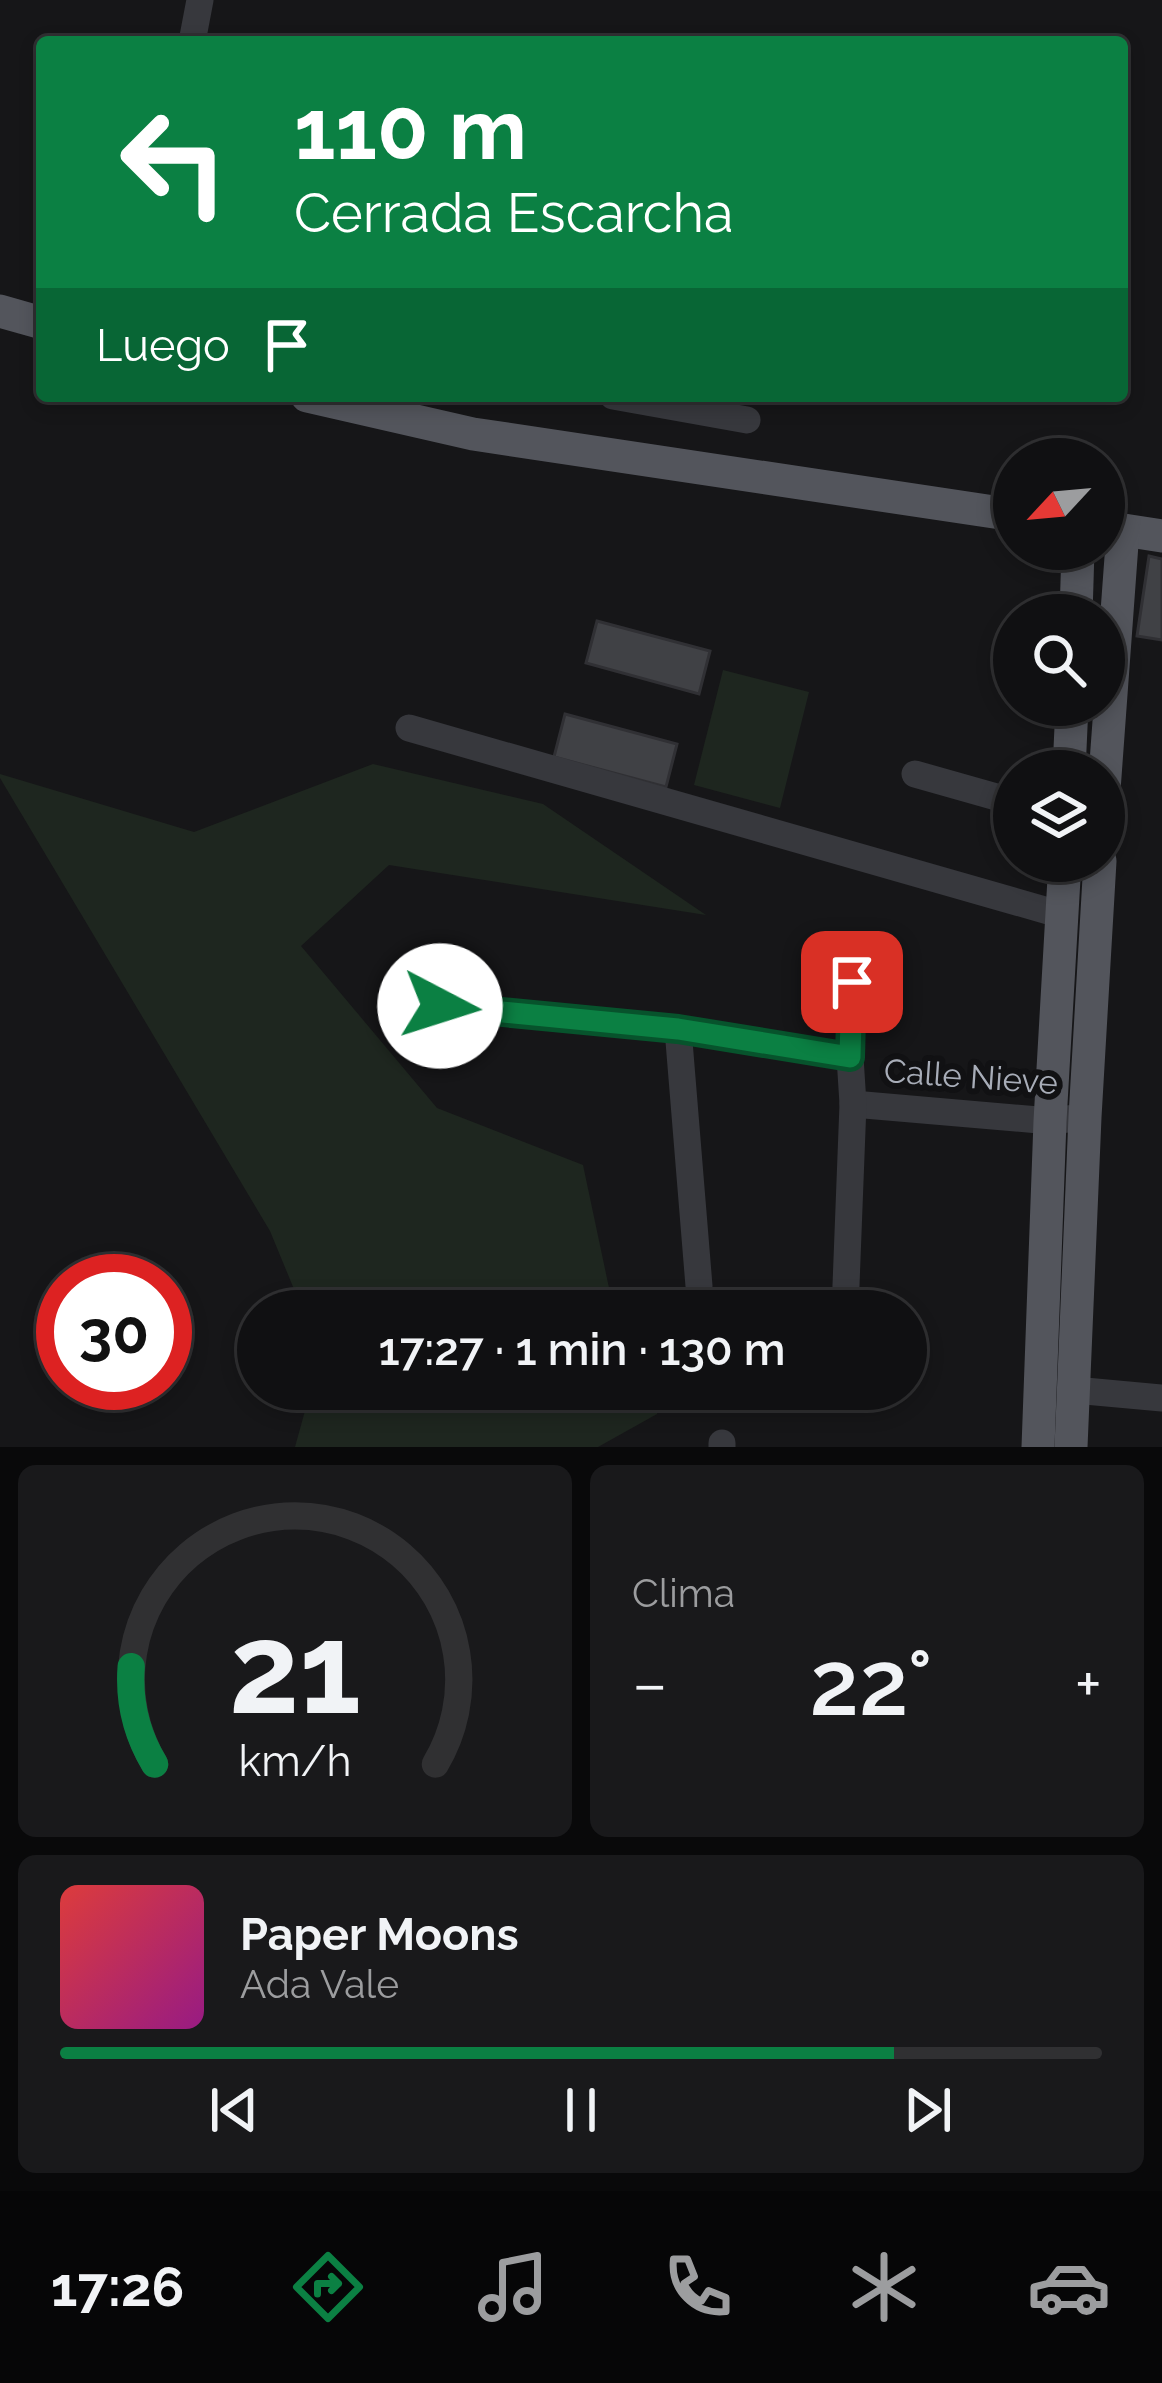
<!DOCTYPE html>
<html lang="es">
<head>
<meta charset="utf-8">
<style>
	:root { --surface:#101012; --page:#19191b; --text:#f1f3f6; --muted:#9c9d9f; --line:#303032; --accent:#0b8043 }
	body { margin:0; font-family:Raleway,sans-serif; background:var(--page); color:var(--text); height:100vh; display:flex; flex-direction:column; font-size:45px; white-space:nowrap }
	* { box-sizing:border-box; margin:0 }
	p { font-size:39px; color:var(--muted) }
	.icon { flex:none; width:66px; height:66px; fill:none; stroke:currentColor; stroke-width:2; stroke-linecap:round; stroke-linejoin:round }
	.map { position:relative; height:1447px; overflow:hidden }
	.side { display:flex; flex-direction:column; gap:18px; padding:18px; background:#09090a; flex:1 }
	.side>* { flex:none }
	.banner { position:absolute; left:36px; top:36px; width:1092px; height:366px; border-radius:12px; box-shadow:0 6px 18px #0003,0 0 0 3px var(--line); background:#0b8043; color:#fff; overflow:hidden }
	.needle { width:78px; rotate:244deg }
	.buttons { position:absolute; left:993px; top:438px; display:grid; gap:24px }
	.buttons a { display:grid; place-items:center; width:132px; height:132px; border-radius:50%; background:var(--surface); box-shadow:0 6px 18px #0003,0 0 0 3px var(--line); font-size:60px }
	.speed { position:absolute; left:36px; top:1254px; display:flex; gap:24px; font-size:60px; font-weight:700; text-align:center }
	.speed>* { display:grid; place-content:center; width:156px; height:156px; border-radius:50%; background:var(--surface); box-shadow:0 6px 18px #0003,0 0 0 3px var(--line); line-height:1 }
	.speed .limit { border:18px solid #d22; background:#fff; color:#111 }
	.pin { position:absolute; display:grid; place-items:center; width:102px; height:102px; color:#fff; margin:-51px; border-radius:24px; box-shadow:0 6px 18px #0006 }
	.me { position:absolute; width:132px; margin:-66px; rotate:95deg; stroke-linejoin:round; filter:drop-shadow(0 0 9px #0008) }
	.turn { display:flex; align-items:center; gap:42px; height:252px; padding:0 60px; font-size:54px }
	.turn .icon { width:156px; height:156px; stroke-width:2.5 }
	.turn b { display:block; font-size:84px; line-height:102px }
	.then { display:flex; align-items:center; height:114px; padding:0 60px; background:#0003; gap:24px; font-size:45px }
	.big { font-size:90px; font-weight:600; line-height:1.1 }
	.side .tile { flex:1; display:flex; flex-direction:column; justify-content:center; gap:18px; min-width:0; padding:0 42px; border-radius:18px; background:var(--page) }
	.side .dial { align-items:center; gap:0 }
	.dial svg { height:312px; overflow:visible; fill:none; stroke:var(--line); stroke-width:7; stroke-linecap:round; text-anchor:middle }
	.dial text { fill:var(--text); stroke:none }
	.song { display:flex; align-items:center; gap:36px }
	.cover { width:144px; height:144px; border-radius:18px; background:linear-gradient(135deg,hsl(0 70% 55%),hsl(310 70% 35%)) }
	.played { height:12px; border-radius:6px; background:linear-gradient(90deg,var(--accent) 80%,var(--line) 80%) }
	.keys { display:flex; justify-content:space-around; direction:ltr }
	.heat { display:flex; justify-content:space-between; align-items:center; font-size:66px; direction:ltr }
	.side .tiles { flex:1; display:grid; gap:18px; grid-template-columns:1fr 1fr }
	.tile:last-child { grid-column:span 2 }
	.trip { position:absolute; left:237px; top:1290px; width:690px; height:120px; border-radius:60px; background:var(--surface); box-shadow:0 6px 18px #0003,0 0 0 3px var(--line); font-weight:600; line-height:120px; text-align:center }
	.tabs { display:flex; height:192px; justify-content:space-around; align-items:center; background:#060607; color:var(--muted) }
	.tabs .icon { width:84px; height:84px }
	.tabs .active { color:var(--accent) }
	.tabs b { font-size:54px; color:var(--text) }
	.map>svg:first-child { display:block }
</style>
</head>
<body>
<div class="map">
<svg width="1162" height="1447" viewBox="0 0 1162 1447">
	<rect width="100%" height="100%" fill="#161618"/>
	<g fill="#1e261f">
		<path d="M723,670L809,692L780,808L694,785Z"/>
		<path d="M373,764L543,804L706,915L389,865L301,946L437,1108L583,1165L612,1302L636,1311H303L270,1231L0,778V774L194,832Z"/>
		<path d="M311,1389H663L657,1414L598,1447H295Z"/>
	</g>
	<g fill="#404145" stroke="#303034" stroke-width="3">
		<path d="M1149,556L1162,559V640L1137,636Z"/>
		<path d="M597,621L710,651L699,694L586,663Z"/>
		<path d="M565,714L677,744L666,787L554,757Z"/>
	</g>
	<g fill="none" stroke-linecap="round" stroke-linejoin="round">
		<g stroke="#37383d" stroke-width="27">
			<path d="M192,42L200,0"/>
			<path d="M613,396L747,420"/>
			<path d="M409,728L1062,915"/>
			<path d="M915,774L1014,802"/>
			<path d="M440,1006L678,1029L850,1057"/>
			<path d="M678,1029L699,1286"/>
			<path d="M853,1104L1050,1121L1085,1117"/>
			<path d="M845,1311L853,1104L850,1057L852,982"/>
			<path d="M1074,1390L1162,1398"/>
			<path d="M841,1397L842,1389"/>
			<path d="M722,1443V1447"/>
		</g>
		<g stroke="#53555c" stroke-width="33">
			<path d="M0,311L42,323"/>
			<path d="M307,396L473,434L1014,515"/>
			<path d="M1104,527L1162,536"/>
			<path d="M1076,615L1078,549"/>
			<path d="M1069,771L1072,705"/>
			<path d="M1104,790L1123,530"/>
			<path d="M1038,1447L1050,1121L1065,861"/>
			<path d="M1071,1447L1085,1117L1100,861"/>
		</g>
	</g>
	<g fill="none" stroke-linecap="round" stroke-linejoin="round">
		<g stroke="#07532c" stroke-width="30">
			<path id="route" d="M440,1006L678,1029L850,1057L852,982"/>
		</g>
		<use href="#route" stroke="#0b8043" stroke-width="21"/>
	</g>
	<g text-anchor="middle" stroke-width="12" stroke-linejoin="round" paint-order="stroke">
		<g font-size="33" fill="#a8adb8" stroke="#111113">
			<text transform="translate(971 1076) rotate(4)" y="12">Calle Nieve</text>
		</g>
	</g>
</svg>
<div class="buttons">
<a><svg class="needle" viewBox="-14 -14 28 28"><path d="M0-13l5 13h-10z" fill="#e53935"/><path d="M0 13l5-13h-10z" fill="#9c9d9f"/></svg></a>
<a><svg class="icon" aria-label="search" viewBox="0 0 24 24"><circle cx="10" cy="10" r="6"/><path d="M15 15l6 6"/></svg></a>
<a><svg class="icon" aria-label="layers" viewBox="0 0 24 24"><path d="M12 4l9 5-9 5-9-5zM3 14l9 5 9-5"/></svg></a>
</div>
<div class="speed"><div class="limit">30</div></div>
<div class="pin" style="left:852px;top:982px;background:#d93025"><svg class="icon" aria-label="arrive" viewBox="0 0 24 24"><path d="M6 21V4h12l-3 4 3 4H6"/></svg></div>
<svg class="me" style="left:440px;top:1006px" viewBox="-20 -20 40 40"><circle r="19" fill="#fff"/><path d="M0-13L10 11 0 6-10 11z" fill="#0b8043"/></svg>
<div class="trip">17:27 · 1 min · 130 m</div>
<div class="banner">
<div class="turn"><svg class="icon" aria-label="left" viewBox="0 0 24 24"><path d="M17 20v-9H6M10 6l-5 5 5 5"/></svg><div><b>110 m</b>Cerrada Escarcha</div></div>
<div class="then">Luego<svg class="icon" aria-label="arrive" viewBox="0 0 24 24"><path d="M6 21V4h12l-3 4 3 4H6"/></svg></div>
</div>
</div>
<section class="side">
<div class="tiles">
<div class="tile dial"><svg viewBox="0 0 100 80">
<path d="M14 69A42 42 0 1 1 86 69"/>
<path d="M14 69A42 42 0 0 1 8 44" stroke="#0b8043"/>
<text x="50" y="56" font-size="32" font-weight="700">21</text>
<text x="50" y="72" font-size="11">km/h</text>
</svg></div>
<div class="tile"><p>Clima</p>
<div class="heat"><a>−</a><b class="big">22°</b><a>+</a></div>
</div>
<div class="tile">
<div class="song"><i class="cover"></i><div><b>Paper Moons</b><p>Ada Vale</p></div></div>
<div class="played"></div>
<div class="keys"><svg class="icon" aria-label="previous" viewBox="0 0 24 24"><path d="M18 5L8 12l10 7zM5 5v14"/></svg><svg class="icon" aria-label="pause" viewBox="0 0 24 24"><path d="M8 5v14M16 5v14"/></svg><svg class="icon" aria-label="next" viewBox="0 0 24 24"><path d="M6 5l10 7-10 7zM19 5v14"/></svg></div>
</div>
</div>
</section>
<nav class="tabs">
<b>17:26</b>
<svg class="icon active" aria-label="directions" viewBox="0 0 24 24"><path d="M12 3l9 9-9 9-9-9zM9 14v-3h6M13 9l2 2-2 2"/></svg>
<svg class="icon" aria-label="music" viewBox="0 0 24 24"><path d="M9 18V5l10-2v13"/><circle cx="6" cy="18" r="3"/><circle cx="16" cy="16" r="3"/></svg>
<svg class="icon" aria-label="phone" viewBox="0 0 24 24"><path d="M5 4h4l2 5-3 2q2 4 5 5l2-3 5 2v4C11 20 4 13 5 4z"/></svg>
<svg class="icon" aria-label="climate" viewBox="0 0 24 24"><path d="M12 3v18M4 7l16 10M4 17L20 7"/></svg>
<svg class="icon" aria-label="car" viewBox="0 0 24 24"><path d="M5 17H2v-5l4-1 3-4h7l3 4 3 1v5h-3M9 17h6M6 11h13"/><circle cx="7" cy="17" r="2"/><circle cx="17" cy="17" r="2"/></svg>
</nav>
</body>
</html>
